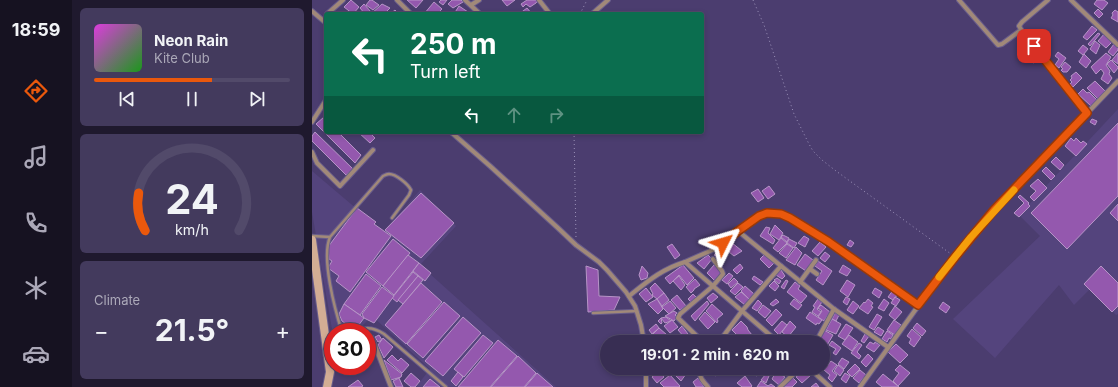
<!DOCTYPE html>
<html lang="en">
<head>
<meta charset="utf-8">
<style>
	:root { --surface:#382e53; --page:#433a5d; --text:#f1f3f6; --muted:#aba8b8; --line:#524a6a; --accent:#ea580c }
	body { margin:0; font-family:Inter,sans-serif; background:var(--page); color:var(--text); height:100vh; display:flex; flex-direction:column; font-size:15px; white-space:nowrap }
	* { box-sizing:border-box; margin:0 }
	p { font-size:13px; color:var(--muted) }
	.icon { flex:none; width:22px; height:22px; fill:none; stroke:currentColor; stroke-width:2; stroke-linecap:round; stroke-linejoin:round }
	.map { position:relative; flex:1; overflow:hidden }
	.side { display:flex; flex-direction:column; gap:8px; padding:8px; background:#1f192e; width:240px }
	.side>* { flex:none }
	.guide { position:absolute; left:12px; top:12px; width:380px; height:122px; border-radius:4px; box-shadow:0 2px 6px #0003,0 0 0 1px var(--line); background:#0b6e4f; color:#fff; overflow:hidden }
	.speed { position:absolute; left:12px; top:323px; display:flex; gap:8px; font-size:20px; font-weight:700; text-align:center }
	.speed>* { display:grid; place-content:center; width:52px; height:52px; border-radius:50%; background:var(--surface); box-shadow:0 2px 6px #0003,0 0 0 1px var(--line); line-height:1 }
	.speed .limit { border:6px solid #d22; background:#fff; color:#111 }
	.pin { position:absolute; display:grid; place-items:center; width:34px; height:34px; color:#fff; margin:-17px; border-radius:8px; box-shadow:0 2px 6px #0006 }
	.me { position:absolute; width:44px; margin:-22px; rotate:50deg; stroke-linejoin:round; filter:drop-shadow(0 0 3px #0008) }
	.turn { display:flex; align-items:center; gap:14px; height:84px; padding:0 20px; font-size:18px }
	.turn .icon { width:52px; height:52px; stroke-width:2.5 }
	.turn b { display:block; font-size:28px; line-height:34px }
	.lanes { display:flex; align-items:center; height:38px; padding:0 20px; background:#0003; justify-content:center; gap:20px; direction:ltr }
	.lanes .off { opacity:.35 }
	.big { font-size:30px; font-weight:700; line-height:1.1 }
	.side .widget { flex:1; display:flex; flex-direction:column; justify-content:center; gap:6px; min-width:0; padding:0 14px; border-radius:6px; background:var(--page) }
	.side .dial { align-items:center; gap:0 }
	.dial svg { height:104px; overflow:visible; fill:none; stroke:var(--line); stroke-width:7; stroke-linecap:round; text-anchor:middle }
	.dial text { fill:var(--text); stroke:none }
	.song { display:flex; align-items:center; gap:12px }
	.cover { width:48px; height:48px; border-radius:6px; background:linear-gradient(135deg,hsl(300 70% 55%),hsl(120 70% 35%)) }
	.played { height:4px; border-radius:2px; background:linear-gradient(90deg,var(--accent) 60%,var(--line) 60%) }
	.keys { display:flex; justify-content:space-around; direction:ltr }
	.heat { display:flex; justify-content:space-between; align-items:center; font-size:22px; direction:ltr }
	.trip { position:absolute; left:288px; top:335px; width:230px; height:40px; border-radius:20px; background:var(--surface); box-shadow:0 2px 6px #0003,0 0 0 1px var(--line); font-weight:700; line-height:40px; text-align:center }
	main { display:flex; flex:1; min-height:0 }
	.tabs { display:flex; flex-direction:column; width:72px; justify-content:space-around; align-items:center; background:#161221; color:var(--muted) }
	.tabs .icon { width:28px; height:28px }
	.tabs .selected { color:var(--accent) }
	.tabs b { font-size:18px; color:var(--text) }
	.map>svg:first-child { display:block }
</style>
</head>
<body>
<main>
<nav class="tabs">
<b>18:59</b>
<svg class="icon selected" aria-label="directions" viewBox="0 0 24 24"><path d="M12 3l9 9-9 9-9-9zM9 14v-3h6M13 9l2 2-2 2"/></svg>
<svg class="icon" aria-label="music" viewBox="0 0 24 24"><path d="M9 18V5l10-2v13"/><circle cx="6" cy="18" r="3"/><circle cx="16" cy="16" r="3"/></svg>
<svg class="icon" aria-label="phone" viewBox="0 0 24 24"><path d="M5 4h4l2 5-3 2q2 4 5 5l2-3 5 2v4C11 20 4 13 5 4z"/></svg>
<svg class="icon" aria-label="climate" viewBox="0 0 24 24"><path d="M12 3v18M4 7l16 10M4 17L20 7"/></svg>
<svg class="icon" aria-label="car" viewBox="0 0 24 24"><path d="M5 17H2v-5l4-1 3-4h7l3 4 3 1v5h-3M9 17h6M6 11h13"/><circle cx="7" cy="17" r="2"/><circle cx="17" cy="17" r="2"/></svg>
</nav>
<section class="side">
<div class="widget">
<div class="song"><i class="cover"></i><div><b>Neon Rain</b><p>Kite Club</p></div></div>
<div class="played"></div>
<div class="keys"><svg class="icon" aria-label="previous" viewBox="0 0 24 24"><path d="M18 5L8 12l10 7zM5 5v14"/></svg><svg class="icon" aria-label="pause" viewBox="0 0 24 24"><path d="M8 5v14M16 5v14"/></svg><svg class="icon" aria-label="next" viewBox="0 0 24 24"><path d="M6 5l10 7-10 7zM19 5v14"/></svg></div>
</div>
<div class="widget dial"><svg viewBox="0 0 100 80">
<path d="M14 69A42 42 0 1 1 86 69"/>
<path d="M14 69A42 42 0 0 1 9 40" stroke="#ea580c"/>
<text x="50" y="56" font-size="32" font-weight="700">24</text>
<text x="50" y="72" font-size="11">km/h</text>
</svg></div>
<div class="widget"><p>Climate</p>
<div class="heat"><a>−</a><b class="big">21.5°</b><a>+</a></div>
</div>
</section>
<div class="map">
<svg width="806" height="387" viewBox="0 0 806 387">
	<rect width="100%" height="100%" fill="#4b3d6f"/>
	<g fill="#54447d">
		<path d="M806,109V314L804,315L779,288L762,305L747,285L683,358L641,319L728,236L707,215Z"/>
		<path d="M0,171L72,232L108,190L144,226L108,265L244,387H104L118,369L60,316L44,332H21V335L0,212Z"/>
	</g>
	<g fill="#9458ae" stroke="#b794c7">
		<path d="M39,0L47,7L41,14L32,7Z"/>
		<path d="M58,0H60L67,5L61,10L54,5Z"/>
		<path d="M95,0H111L104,8Z"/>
		<path d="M129,0H135L131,5L127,2Z"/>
		<path d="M140,0H149L151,2L141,8L136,4Z"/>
		<path d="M190,0H203L195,6Z"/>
		<path d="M215,0H226L224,3L218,7L214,4L211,7L209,4Z"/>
		<path d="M785,0H792L796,3L790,10L782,4Z"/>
		<path d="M122,2L130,9L126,13L127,14H112Z"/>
		<path d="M52,4L59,12L56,14H53L48,8Z"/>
		<path d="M70,4L78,8L72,14H59Z"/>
		<path d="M147,6L159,14H142Z"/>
		<path d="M215,8L220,14H207Z"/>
		<path d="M786,9L791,14L787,18L782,13Z"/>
		<path d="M83,10L87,14H78Z"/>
		<path d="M803,10L806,12V22L799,18L801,15L800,13Z"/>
		<path d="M780,26L785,30L775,40L771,37Z"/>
		<path d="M786,33L788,34L778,46L776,44Z"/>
		<path d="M793,33L801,41L794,48L786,41Z"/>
		<path d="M783,41L788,45L784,54L778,49Z"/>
		<path d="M802,44L806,48V50L801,56L796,52Z"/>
		<path d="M771,45L776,49L771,55L766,51Z"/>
		<path d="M746,52L754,58L747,68L743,65L747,59L743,56Z"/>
		<path d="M725,53L731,60L728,62L726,60L721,63L717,58Z"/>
		<path d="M794,53L799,57L794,65L798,71L797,74L800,78L796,84L789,79L792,73L789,69L784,74L779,67Z"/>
		<path d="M806,53V64L800,60Z"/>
		<path d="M772,54L779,61L774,68L767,62Z"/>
		<path d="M799,60L806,67V68L802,73L795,64Z"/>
		<path d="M753,62L759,67L755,72H751L749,70L751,69L749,67Z"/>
		<path d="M764,72L770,78L761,87L758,84L760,82L758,80L760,78L759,76Z"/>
		<path d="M783,81L793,91L786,99L775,88Z"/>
		<path d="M771,89L775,93L777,92L785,100L779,106L766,94Z"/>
		<path d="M12,117L14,120V132H26L49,155L43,163L4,124Z"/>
		<path d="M780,119L785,121L783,125L778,122Z"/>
		<path d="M806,123V196L755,249L719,213Z"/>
		<path d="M3,132L41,169L34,175L0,141V136Z"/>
		<path d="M46,132H57L63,138L58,143Z"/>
		<path d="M759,138L762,141L764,138L769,143L771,141L775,144L764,156L753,146Z"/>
		<path d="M744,157L752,165L748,170L739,162Z"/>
		<path d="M734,167L743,176L739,180L730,171Z"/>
		<path d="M726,179L735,188L722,201L718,197L724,191L718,186Z"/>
		<path d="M457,186L463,194L456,199L450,191Z"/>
		<path d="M446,189L452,198L446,202L439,193Z"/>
		<path d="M109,193L142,223L109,258L73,230Z"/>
		<path d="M708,195L717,203L716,204L718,206L707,217L702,213L712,203L706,197Z"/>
		<path d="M806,204V221L798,213Z"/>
		<path d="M45,208L64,222L62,224L79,236L38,292L24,281L27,276L16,268L20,261L17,259L16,247Z"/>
		<path d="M463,225L471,233L467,240L458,234Z"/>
		<path d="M454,227L458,228L456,233L463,240L461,244L448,236Z"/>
		<path d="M471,235L477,238L475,242L469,237Z"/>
		<path d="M492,236L497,239L493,247L486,243Z"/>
		<path d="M469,238L475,243L466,252L461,248Z"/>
		<path d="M81,239L98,253L71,286L54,272Z"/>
		<path d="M477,239L485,243L482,248L475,243Z"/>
		<path d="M538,240L542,243L539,247L535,245Z"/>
		<path d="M419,242L430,251L422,256L412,248Z"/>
		<path d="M508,242L514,247L506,256L500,251Z"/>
		<path d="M360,244L368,255L363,259L355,247Z"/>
		<path d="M475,244L481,248L474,258L467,253Z"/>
		<path d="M484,247L490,253L483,265L474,260Z"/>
		<path d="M409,250L412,253L408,259L402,255Z"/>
		<path d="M513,252L518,256L513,262L508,258Z"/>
		<path d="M453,254L462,263L457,268L448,259Z"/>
		<path d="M493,254L501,260L494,271L485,265Z"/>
		<path d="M96,255L107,263L82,295L71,286Z"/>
		<path d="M396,255L400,259L392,269L385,263Z"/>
		<path d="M506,261L520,271L511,285L504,280L510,271L503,266Z"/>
		<path d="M107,263L119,273L113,281L101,271Z"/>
		<path d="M428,264L431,268L425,274L421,270Z"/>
		<path d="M371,265L382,278L375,285L367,275L358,284L353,278Z"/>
		<path d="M402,265L410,273L403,281L395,273Z"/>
		<path d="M531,265L539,270L535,276L527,272Z"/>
		<path d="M274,266L286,270L287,296L308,297L302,310L276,312Z"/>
		<path d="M330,266L336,273L335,278L329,280L327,275Z"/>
		<path d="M789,266L806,283V306L800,312L772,284Z"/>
		<path d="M469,270L473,276L470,279L464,275Z"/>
		<path d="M101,272L106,276L85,302L80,298Z"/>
		<path d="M417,273L421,276L415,284L410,280Z"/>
		<path d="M54,274L69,286L48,315L32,304Z"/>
		<path d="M106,276L111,280L91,304L86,300Z"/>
		<path d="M367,276L373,285L369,290L361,281Z"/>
		<path d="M442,276L451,282L448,285L440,279Z"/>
		<path d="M422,278L426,282L419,288L416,284Z"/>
		<path d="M465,278L469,281L467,284L462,280Z"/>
		<path d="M383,279L388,285L382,289V290L379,293L374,287Z"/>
		<path d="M474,280L476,281L472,289L469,287Z"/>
		<path d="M535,280L543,285L536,297L528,291Z"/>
		<path d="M462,281L467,286L463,291L457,286Z"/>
		<path d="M483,282L488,286L486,289L495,296L489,303L475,292Z"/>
		<path d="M109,283L130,302L94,344L73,325Z"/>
		<path d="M343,283L352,293L345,299L340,295L341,294L338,288Z"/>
		<path d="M426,283L431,287L423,295L418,291Z"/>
		<path d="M433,286L442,294L437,299L429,291Z"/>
		<path d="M70,287L82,296L62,323L52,318L50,314Z"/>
		<path d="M334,288L341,297L334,302L327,294Z"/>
		<path d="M563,288L570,292L567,298L560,293Z"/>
		<path d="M582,289L587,293L581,300L576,297Z"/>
		<path d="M429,292L437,299L433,305L423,297Z"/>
		<path d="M352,293L357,300L350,306L345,299Z"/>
		<path d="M401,293L406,297L399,303L395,298Z"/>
		<path d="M381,294L385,298L380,303L376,299Z"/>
		<path d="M365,295L374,306L368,310L359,300Z"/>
		<path d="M534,297L538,299L535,305L531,302Z"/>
		<path d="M583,297L588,300L584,306L579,303Z"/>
		<path d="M345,299L351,309L346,314L336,304Z"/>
		<path d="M464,299L467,302L461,306L458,304Z"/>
		<path d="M482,299L490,305L486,310L478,304Z"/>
		<path d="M506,299L510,302L505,309L509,312L506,316L500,312L503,307L501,306Z"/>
		<path d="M556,299L561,303L559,306L561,307L556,314L547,308L552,302L553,303Z"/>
		<path d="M572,299L577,303L572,311L566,308Z"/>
		<path d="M446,300L450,304L445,311L440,308Z"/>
		<path d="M358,301L364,308L357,314L350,307Z"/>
		<path d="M395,301L397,304L383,321L379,316Z"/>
		<path d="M541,301L547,306L541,314L535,310Z"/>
		<path d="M132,302L148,316L111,358L95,344Z"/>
		<path d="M631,302L638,307L634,313L627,308Z"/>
		<path d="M32,304L52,318L43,330L30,321L27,314Z"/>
		<path d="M400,304L411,314L405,319L406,321L405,323L394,311Z"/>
		<path d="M451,305L459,311L453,318L446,312Z"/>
		<path d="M509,305L518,312L512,321L506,317L510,311L506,308Z"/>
		<path d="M583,306L590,312L583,320L577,315Z"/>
		<path d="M464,309L470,315L460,326L454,320Z"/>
		<path d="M362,311L365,313L363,315L365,317L362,321L353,316Z"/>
		<path d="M393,312L403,322L396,329L387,319Z"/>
		<path d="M498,312L510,320L507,324L505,323L504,325L494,318Z"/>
		<path d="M523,313L527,315L524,321L520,319Z"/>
		<path d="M565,314L570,317L562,330L557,327Z"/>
		<path d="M151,317L169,333L131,376L113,361Z"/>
		<path d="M354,317L359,321L353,323L349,318Z"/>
		<path d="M349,318L350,323L349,324L346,321Z"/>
		<path d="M520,319L529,324L524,334L514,330Z"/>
		<path d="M360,320L366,327L358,333L352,326Z"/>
		<path d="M582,320L589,325L583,335L575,330Z"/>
		<path d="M429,321L435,327L436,330L440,335L432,342L420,330Z"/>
		<path d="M470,321L475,325L467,335L462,330Z"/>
		<path d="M478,321L484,327L476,337L470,332Z"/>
		<path d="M605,323L614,331L610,336L601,328Z"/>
		<path d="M344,324L347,328L340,334L337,330Z"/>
		<path d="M534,324L541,328L533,340L526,336Z"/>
		<path d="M370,326L376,334L373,338L366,330Z"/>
		<path d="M566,327L572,331L569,336L562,332Z"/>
		<path d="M347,328L355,335L348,342L340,335Z"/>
		<path d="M600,329L609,337L602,347L597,343L599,339L595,336Z"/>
		<path d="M512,330L521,335L514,347L511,344V342L505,341Z"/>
		<path d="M575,331L581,335L579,339L577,338L575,342L570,339Z"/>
		<path d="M553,334L557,336L552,343L549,341Z"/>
		<path d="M67,335L70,340L66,342L63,337Z"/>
		<path d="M171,335L181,343L152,377L142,369Z"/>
		<path d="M537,335L546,342L540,351L530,344Z"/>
		<path d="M380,336L383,340L381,342H379L375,338Z"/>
		<path d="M418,336L423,338L421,342H415L413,340Z"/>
		<path d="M71,338L81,347L72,358L66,345Z"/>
		<path d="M359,339L363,342L353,341Z"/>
		<path d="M186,340L205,356L178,387H146Z"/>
		<path d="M520,341L529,348L524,355L521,353L524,349L517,345Z"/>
		<path d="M558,342L562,344L563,342L568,345L562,352L554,347Z"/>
		<path d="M547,343L550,345L545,352L549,356L547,359L539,353Z"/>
		<path d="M584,344L596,355L588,363L576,352Z"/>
		<path d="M556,354L561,359L554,367L549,362Z"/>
		<path d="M80,355L86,361L89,358L97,365L90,373L75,360Z"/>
		<path d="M206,356L224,373L212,387H179Z"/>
		<path d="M530,358L537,362L532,369L526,364Z"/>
		<path d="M72,360L90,374L89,377L79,380Z"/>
		<path d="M511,361L516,364L509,372L504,368H511Z"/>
		<path d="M519,361L525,365L520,371L525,375L520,382L516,378L518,375L512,370Z"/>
		<path d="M543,364L548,369L540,377L535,372Z"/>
		<path d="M526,365L532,370L528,376L522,371Z"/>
		<path d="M588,365L598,373L586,386L581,381L587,373L583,370Z"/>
		<path d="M364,368H367L374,374L369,381L360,372Z"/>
		<path d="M399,368H403L407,371L404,376L397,371Z"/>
		<path d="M442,368L447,371L445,376L440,373Z"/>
		<path d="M494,369L499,375L490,383L484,377Z"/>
		<path d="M548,370L554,375L547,383L541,378Z"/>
		<path d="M347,371L352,377L345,383L340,377Z"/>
		<path d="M146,372L151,377L144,386L139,381Z"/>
		<path d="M464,372L473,377L467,385L460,379Z"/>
		<path d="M99,373L108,381L103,387H99L92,381Z"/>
		<path d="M225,373L241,387H213Z"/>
		<path d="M533,373L538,376L534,383L529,379Z"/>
		<path d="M454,374L457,376L454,383L449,380Z"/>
		<path d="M571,374L587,387H570L564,382Z"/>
		<path d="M358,375L368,386L367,387H352L348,383Z"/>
		<path d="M433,376L440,386L439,387H430L425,383Z"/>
		<path d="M480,377L485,382L480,387H473L471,386Z"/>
		<path d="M87,378L91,387H84L81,381Z"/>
		<path d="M386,378L392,387H384L381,382Z"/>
		<path d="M118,379L128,387H111Z"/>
		<path d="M46,380L51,386L49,387H36Z"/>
		<path d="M449,381L456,386L459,384L463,387H445Z"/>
		<path d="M504,383L507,387H499Z"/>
	</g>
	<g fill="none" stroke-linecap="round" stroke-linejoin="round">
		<g stroke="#695d8b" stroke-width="4.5">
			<g id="service">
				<path d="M0,236L18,237"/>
				<path d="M281,313L325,311"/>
				<path d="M30,332C23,310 9,258 18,237L71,176C73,175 75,174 77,174C84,174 96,184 99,190L97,195L80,218"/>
				<path d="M46,332C54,325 64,329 72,334L134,387"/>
			</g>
		</g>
		<g stroke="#695d8b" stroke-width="6">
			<g id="minor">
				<path d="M85,0L99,14"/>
				<path d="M153,0L168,14"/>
				<path d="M227,0L238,14"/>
				<path d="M647,0L686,45L690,44L709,30"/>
				<path d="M736,0L710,22L707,26L713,36L732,57L775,113"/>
				<path d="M759,0L806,45"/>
				<path d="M159,5L167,0"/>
				<path d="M0,11L14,23"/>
				<path d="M15,14L31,0"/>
				<path d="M280,14L296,0"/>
				<path d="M0,122L14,100"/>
				<path d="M139,132L178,166L246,228L264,245L287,262L295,270L314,292L323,306L329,325L332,342"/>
				<path d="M0,152L5,163L28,186L61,150"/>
				<path d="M426,231L522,309L576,347"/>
				<path d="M373,262L405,248L426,231L447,216L455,213H462L469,214L478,218L507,236L606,305"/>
				<path d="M498,269L505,274"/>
				<path d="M488,282L504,260"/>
				<path d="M317,296C336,281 350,269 373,262L466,342"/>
				<path d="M60,338L79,387"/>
				<path d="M391,342L366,318L368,314L401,286L411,274L410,271L401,259"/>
				<path d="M407,342L430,311L469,266"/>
				<path d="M504,342L522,309"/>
				<path d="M388,368C386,376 391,381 396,387"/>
				<path d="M497,368L518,387"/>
				<path d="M334,387V368"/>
				<path d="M468,387L488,368"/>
				<path d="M548,387L632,270L659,237L708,183L806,81"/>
			</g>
		</g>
		<g stroke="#695d8b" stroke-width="10">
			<path id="secondary" d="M0,240L18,372L15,387"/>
		</g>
		<g stroke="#9d93ba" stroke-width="1" stroke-dasharray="1 3" stroke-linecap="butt">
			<path d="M441,0L452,25L482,114L497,144L501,151L510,160L524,171L639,254"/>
			<path d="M268,14L275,0"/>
			<path d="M262,132L264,238"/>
		</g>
		<use href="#service" stroke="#a18979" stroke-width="2.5"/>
		<use href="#minor" stroke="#a18979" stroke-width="4"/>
		<use href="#secondary" stroke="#d3ad94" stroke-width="8"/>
	</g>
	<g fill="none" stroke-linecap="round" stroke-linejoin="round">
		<g stroke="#983908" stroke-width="10">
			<path id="route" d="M411,243L426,231L447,216L455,213L469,214L478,218L517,242L606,305L643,257L682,210L775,113L722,46"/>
		</g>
		<use href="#route" stroke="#ea580c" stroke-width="7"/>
		<path stroke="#f59e0b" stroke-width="7" d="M627,277L659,237L702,190"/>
	</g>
</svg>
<div class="speed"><div class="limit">30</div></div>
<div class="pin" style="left:722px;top:46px;background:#d93025"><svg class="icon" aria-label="arrive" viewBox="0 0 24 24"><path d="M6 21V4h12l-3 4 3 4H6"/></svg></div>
<svg class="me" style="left:411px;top:243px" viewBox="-20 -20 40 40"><path d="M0-17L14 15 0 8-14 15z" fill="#ea580c" stroke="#fff" stroke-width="4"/></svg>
<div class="trip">19:01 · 2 min · 620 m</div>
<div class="guide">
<div class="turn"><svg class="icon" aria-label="left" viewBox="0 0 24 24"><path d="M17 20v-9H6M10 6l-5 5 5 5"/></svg><div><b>250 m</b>Turn left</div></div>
<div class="lanes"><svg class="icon" aria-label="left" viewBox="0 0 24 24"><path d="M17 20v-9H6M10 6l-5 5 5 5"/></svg><svg class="icon off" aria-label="ahead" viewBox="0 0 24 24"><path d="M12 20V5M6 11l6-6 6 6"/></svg><svg class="icon off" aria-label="right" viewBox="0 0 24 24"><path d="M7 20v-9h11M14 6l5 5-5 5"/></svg></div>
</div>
</div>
</main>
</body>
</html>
